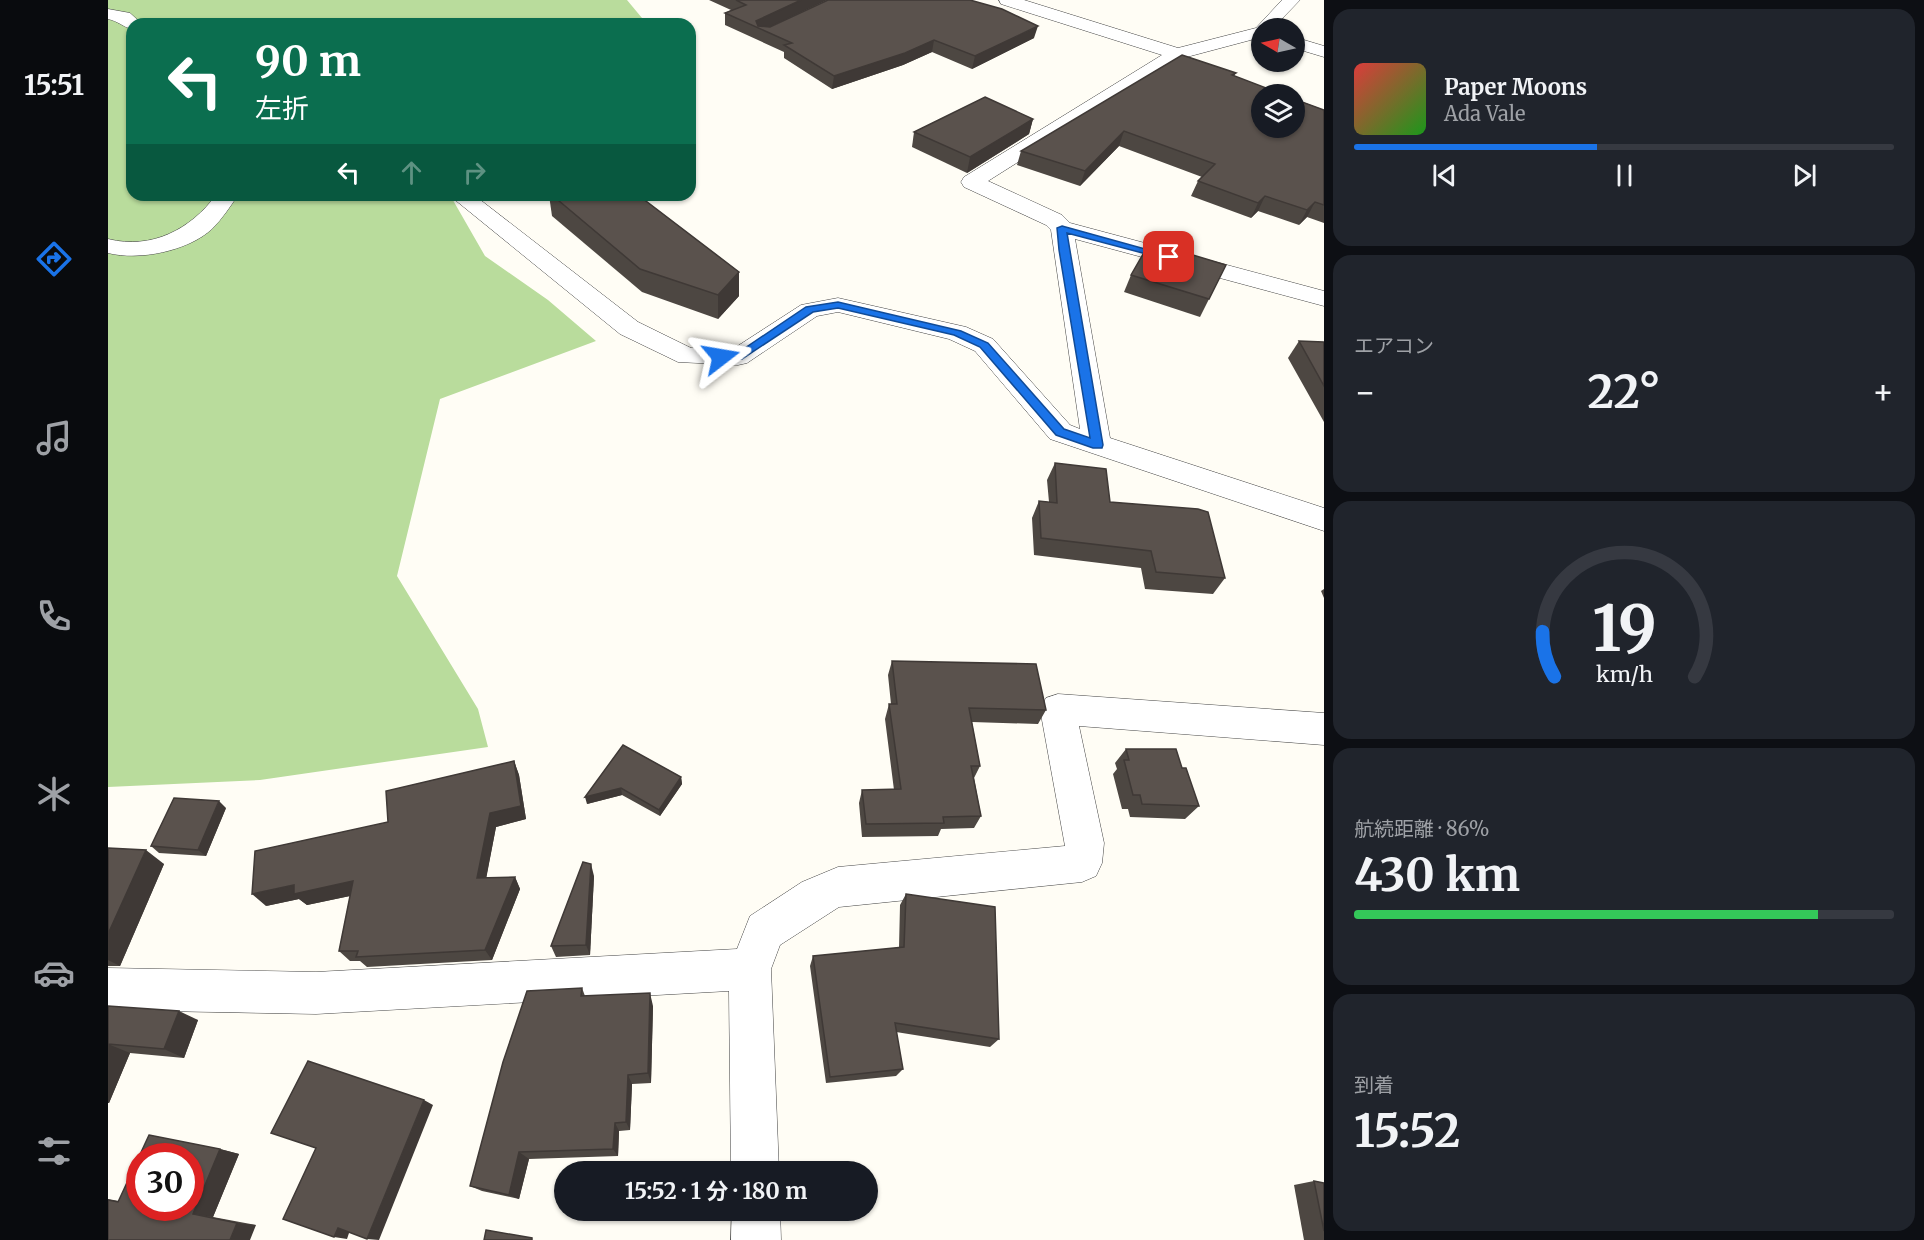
<!DOCTYPE html>
<html lang="ja">
<head>
<meta charset="utf-8">
<style>
	:root { --surface:#171b24; --page:#20242c; --text:#f1f3f6; --muted:#9ea1a6; --line:#363941; --accent:#1a73e8 }
	body { margin:0; font-family:Merriweather,"Noto Sans JP",serif; background:var(--page); color:var(--text); height:100vh; display:flex; flex-direction:column; font-size:22px; white-space:nowrap }
	* { box-sizing:border-box; margin:0 }
	p { font-size:20px; color:var(--muted) }
	.icon { flex:none; width:33px; height:33px; fill:none; stroke:currentColor; stroke-width:2; stroke-linecap:round; stroke-linejoin:round }
	.map { position:relative; flex:1; overflow:hidden }
	.sheet { display:flex; flex-direction:column; gap:9px; padding:9px; background:#0d0f14; width:600px }
	.sheet>* { flex:none }
	.hud { position:absolute; left:18px; top:18px; width:570px; height:183px; border-radius:18px; box-shadow:0 2px 4px #0004; background:#0b6e4f; color:#fff; overflow:hidden }
	.needle { width:39px; rotate:279deg }
	.tools { position:absolute; left:1143px; top:18px; display:grid; gap:12px }
	.tools a { display:grid; place-items:center; width:54px; height:54px; border-radius:50%; background:var(--surface); box-shadow:0 2px 4px #0004; font-size:30px }
	.speed { position:absolute; left:18px; top:1143px; display:flex; gap:12px; font-size:30px; font-weight:700; text-align:center }
	.speed>* { display:grid; place-content:center; width:78px; height:78px; border-radius:50%; background:var(--surface); box-shadow:0 2px 4px #0004; line-height:1 }
	.speed .limit { border:9px solid #d22; background:#fff; color:#111 }
	.pin { position:absolute; display:grid; place-items:center; width:51px; height:51px; color:#fff; margin:-26px; border-radius:12px; box-shadow:0 3px 9px #0006 }
	.me { position:absolute; width:66px; margin:-33px; rotate:76deg; stroke-linejoin:round; filter:drop-shadow(0 0 4px #0008) }
	.turn { display:flex; align-items:center; gap:21px; height:126px; padding:0 30px; font-size:27px }
	.turn .icon { width:78px; height:78px; stroke-width:2.5 }
	.turn b { display:block; font-size:42px; line-height:51px }
	.lanes { display:flex; align-items:center; height:57px; padding:0 30px; background:#0003; justify-content:center; gap:30px; direction:ltr }
	.lanes .off { opacity:.35 }
	.big { font-size:45px; font-weight:700; line-height:1.1 }
	.sheet .widget { flex:1; display:flex; flex-direction:column; justify-content:center; gap:9px; min-width:0; padding:0 21px; border-radius:18px; background:var(--page) }
	.sheet .dial { align-items:center; gap:0 }
	.dial svg { height:156px; overflow:visible; fill:none; stroke:var(--line); stroke-width:7; stroke-linecap:round; text-anchor:middle }
	.dial text { fill:var(--text); stroke:none }
	.song { display:flex; align-items:center; gap:18px }
	.cover { width:72px; height:72px; border-radius:9px; background:linear-gradient(135deg,hsl(0 70% 55%),hsl(120 70% 35%)) }
	.played { height:6px; border-radius:3px; background:linear-gradient(90deg,var(--accent) 45%,var(--line) 45%) }
	.keys { display:flex; justify-content:space-around; direction:ltr }
	.heat { display:flex; justify-content:space-between; align-items:center; font-size:33px; direction:ltr }
	.charge { height:9px; border-radius:4px; background:linear-gradient(90deg,#34c759 86%,var(--line) 0) }
	.trip { position:absolute; left:446px; top:1161px; width:324px; height:60px; border-radius:30px; background:var(--surface); box-shadow:0 2px 4px #0004; font-weight:700; line-height:60px; text-align:center }
	main { display:flex; flex:1; min-height:0 }
	.tab-bar { display:flex; flex-direction:column; width:108px; justify-content:space-around; align-items:center; background:#090b0e; color:var(--muted) }
	.tab-bar .icon { width:42px; height:42px }
	.tab-bar .on { color:var(--accent) }
	.tab-bar b { font-size:27px; color:var(--text) }
	.map>svg:first-child { display:block }
</style>
</head>
<body>
<main>
<nav class="tab-bar">
<b>15:51</b>
<svg class="icon on" aria-label="directions" viewBox="0 0 24 24"><path d="M12 3l9 9-9 9-9-9zM9 14v-3h6M13 9l2 2-2 2"/></svg>
<svg class="icon" aria-label="music" viewBox="0 0 24 24"><path d="M9 18V5l10-2v13"/><circle cx="6" cy="18" r="3"/><circle cx="16" cy="16" r="3"/></svg>
<svg class="icon" aria-label="phone" viewBox="0 0 24 24"><path d="M5 4h4l2 5-3 2q2 4 5 5l2-3 5 2v4C11 20 4 13 5 4z"/></svg>
<svg class="icon" aria-label="climate" viewBox="0 0 24 24"><path d="M12 3v18M4 7l16 10M4 17L20 7"/></svg>
<svg class="icon" aria-label="car" viewBox="0 0 24 24"><path d="M5 17H2v-5l4-1 3-4h7l3 4 3 1v5h-3M9 17h6M6 11h13"/><circle cx="7" cy="17" r="2"/><circle cx="17" cy="17" r="2"/></svg>
<svg class="icon" aria-label="filters" viewBox="0 0 24 24"><path d="M4 7h16M4 17h16"/><circle cx="9" cy="7" r="2"/><circle cx="15" cy="17" r="2"/></svg>
</nav>
<div class="map">
<svg width="1216" height="1240" viewBox="0 0 1216 1240">
	<rect width="100%" height="100%" fill="#fffdf5"/>
	<path fill="#b9dc9c" d="M0,0H519L539,24H24V195H342L377,256L440,300L488,341L332,399L289,576L370,709L380,747L152,780L0,787Z"/>
	<g fill="none" stroke-linecap="round" stroke-linejoin="round">
		<g stroke="#444" stroke-width="1">
			<g id="street">
				<path d="M891,0H916L1070,48L1148,28L1174,0H1192L1165,28H1154V37L1075,58L880,181L954,215L962,223L1216,291V306L967,239L1002,438L1216,508V531L942,439L867,351L841,339L730,312L709,316L639,363L630,365L570,362L512,334L341,195H366L530,322L583,348L625,349L693,305L730,298L858,327L885,339L962,425L972,429L943,230L938,225L856,187L853,182L856,177L1054,55L893,4Z"/>
				<path d="M0,9L22,13L34,24H24V29C15,27 10,21 0,19Z"/>
				<path d="M1186,37L1216,46V57L1186,48Z"/>
				<path d="M108,195H130C122,207 114,219 104,229C80,251 31,261 0,253V239C44,250 83,229 108,195Z"/>
				<path d="M950,694L1216,713V745L971,726L996,843L994,863L988,876L974,882L731,907L672,945L663,969L671,1172H623L621,991L208,1014L0,1010V968L208,972L629,949L642,916L694,882L730,867L957,846L932,709L938,698Z"/>
				<path d="M624,1210H672L673,1240H623Z"/>
			</g>
		</g>
		<use href="#street" fill="#fff" fill-rule="evenodd"/>
	</g>
	<g fill="#4d4742">
		<path d="M601,0H719L662,27L926,38L864,69L824,52L795,65L724,89L676,58V52L617,25V13L623,10Z"/>
		<path d="M1128,73L1126,76L1216,110V223L1199,217L1191,225L1150,211L1143,218L1083,196L1090,181L1094,177L1011,146L972,186L909,165L913,151Z"/>
		<path d="M925,119L921,134L859,173L804,147L806,132Z"/>
		<path d="M441,195H530L631,272V296L610,319L534,292L444,216Z"/>
		<path d="M1118,265L1092,317L1016,292L1023,275Z"/>
		<path d="M1191,341L1216,342V422L1180,358Z"/>
		<path d="M947,463L1002,502L1117,578L1105,594L1037,589L1033,568L926,555L924,518L931,501L941,502L939,480Z"/>
		<path d="M1216,589V598L1213,591Z"/>
		<path d="M784,661L938,710L930,724L864,722L872,766L866,778L873,816L866,828L833,829L830,836L754,837L751,803L754,790H786L777,719L781,704H783L780,675Z"/>
		<path d="M515,745L573,777L574,784L552,816L514,795L479,804Z"/>
		<path d="M1018,749L1074,768L1091,806L1077,819L1022,817L1020,809H1014L1005,774L1009,769L1007,763Z"/>
		<path d="M406,761L411,775L418,819L388,827L378,878L407,877L412,889L384,960L259,967L252,961H242L231,951L242,896L199,905L191,899L158,906L280,822Z"/>
		<path d="M118,808L98,856L51,853L43,846Z"/>
		<path d="M0,848L56,864L12,966H0Z"/>
		<path d="M486,876L482,955L448,957L443,946Z"/>
		<path d="M798,894L891,1039L882,1047L788,1032L795,1069L788,1076L718,1083L702,966L705,956L791,948L792,905Z"/>
		<path d="M474,988L477,996L545,1006L543,1083L524,1084L522,1130L511,1131L510,1156L421,1159L411,1199L374,1191L362,1186Z"/>
		<path d="M0,1006L90,1020L76,1058L22,1053L1,1103H0Z"/>
		<path d="M112,1149L131,1154L105,1217L148,1225L0,1240V1199L11,1201Z"/>
		<path d="M1206,1181L1216,1183V1240H1196L1186,1185Z"/>
	</g>
	<g fill="#3f3936">
		<path d="M693,0H719L655,30L648,27V21Z"/>
		<path d="M930,26L926,38L864,69L867,56Z"/>
		<path d="M826,40L824,52L795,65L724,89L726,76Z"/>
		<path d="M925,119L921,134L859,173L862,157Z"/>
		<path d="M1016,131L1011,146L972,186L977,171Z"/>
		<path d="M1157,196L1150,211L1143,218L1150,203Z"/>
		<path d="M1207,202L1199,217L1191,225L1199,210Z"/>
		<path d="M631,272V296L610,319V295Z"/>
		<path d="M406,761L411,775L418,819L388,827L376,890L369,878L382,813Z"/>
		<path d="M573,777L574,784L552,816L551,810Z"/>
		<path d="M513,788L514,795L479,804L477,797Z"/>
		<path d="M111,801L118,808L98,856L90,850Z"/>
		<path d="M38,850L56,864L12,966L0,960V934Z"/>
		<path d="M483,864L486,876L482,955L478,945Z"/>
		<path d="M407,877L412,889L384,960L377,950Z"/>
		<path d="M245,881L256,893L199,905L191,899L158,906L144,894L186,885Z"/>
		<path d="M542,993L545,1006L543,1083L540,1073Z"/>
		<path d="M71,1011L90,1020L76,1058L56,1049Z"/>
		<path d="M0,1044L22,1053L1,1103H0Z"/>
		<path d="M520,1075L524,1084L522,1130L518,1122Z"/>
		<path d="M316,1100L325,1105L271,1240L259,1239Z"/>
		<path d="M507,1123L511,1131L510,1156L505,1149Z"/>
		<path d="M112,1149L131,1154L105,1217L85,1214Z"/>
		<path d="M411,1152L421,1159L411,1199L401,1195Z"/>
		<path d="M129,1223L148,1225L142,1240H122Z"/>
		<path d="M230,1228L242,1230L239,1239L226,1237Z"/>
	</g>
	<g fill="#5a524d" stroke="#3f3936" stroke-width="1.5" fill-rule="evenodd">
		<path d="M628,0H693L648,21L650,26L662,27L720,0H862L894,9L930,26L867,56L826,40L797,53L726,76L676,45L684,43L617,13L638,5Z"/>
		<path d="M1074,55L1128,73L1124,75L1174,94H1154V128H1186V99L1216,110V205L1207,202L1199,210L1157,196L1150,203L1090,181L1107,164L1016,131L977,171L913,151Z"/>
		<path d="M877,97L925,119L862,157L806,132Z"/>
		<path d="M444,195H530L631,272L610,295L532,269Z"/>
		<path d="M1042,242L1118,265L1101,299L1023,275Z"/>
		<path d="M1191,341L1216,342V386Z"/>
		<path d="M947,463L998,469L1002,502L1090,509L1100,512L1117,578L1048,572L1043,551L933,538L931,501L949,503Z"/>
		<path d="M784,661L928,664L938,710L861,708L872,766H863L873,816L835,817L836,823L758,824L754,790L793,789L781,704H789Z"/>
		<path d="M515,745L573,777L551,810L513,788L477,797Z"/>
		<path d="M1018,749H1068L1074,768H1078L1091,806L1034,804L1032,795H1025L1016,760H1021Z"/>
		<path d="M406,761L413,806L382,813L369,878L407,877L377,950L248,957L250,951H231L245,881L186,894V885L144,894L147,851L280,822L278,791Z"/>
		<path d="M66,798L111,801L90,850L43,846Z"/>
		<path d="M0,848L38,850L0,934Z"/>
		<path d="M475,862L483,864L478,945L443,946Z"/>
		<path d="M798,894L887,907L891,1039L787,1023L795,1069L722,1077L705,956L796,947Z"/>
		<path d="M474,988L473,996L542,993L540,1073L520,1075L518,1122L507,1123L505,1149L411,1152L401,1195L362,1186L395,1062L419,991Z"/>
		<path d="M0,1006L71,1011L56,1049L0,1044Z"/>
		<path d="M200,1061L316,1100L259,1239L230,1228L226,1237L175,1219L208,1148L163,1133Z"/>
		<path d="M41,1135L112,1149L85,1214L129,1223L122,1240H0V1200L10,1202ZM32,1156H82V1208H32Z"/>
		<path d="M1206,1181L1216,1183V1231Z"/>
		<path d="M378,1230L424,1238V1240H376Z"/>
	</g>
	<path fill="#1a73e8" stroke="#114b97" stroke-width="1.5" d="M954,226L1066,257L1061,260L959,233L995,445L994,448H985L948,435L872,347L846,335L730,308L705,312L634,359L613,360L608,357L613,353L628,354L698,307L730,302L853,331L880,343L956,429L982,438L951,250L949,228Z"/>
</svg>
<div class="tools">
<a><svg class="needle" viewBox="-14 -14 28 28"><path d="M0-13l5 13h-10z" fill="#e53935"/><path d="M0 13l5-13h-10z" fill="#9ea1a6"/></svg></a>
<a><svg class="icon" aria-label="layers" viewBox="0 0 24 24"><path d="M12 4l9 5-9 5-9-5zM3 14l9 5 9-5"/></svg></a>
</div>
<div class="speed"><div class="limit">30</div></div>
<div class="pin" style="left:1061px;top:257px;background:#d93025"><svg class="icon" aria-label="arrive" viewBox="0 0 24 24"><path d="M6 21V4h12l-3 4 3 4H6"/></svg></div>
<svg class="me" style="left:613px;top:357px" viewBox="-20 -20 40 40"><path d="M0-17L14 15 0 8-14 15z" fill="#1a73e8" stroke="#fff" stroke-width="4"/></svg>
<div class="trip">15:52 · 1 分 · 180 m</div>
<div class="hud">
<div class="turn"><svg class="icon" aria-label="left" viewBox="0 0 24 24"><path d="M17 20v-9H6M10 6l-5 5 5 5"/></svg><div><b>90 m</b>左折</div></div>
<div class="lanes"><svg class="icon" aria-label="left" viewBox="0 0 24 24"><path d="M17 20v-9H6M10 6l-5 5 5 5"/></svg><svg class="icon off" aria-label="ahead" viewBox="0 0 24 24"><path d="M12 20V5M6 11l6-6 6 6"/></svg><svg class="icon off" aria-label="right" viewBox="0 0 24 24"><path d="M7 20v-9h11M14 6l5 5-5 5"/></svg></div>
</div>
</div>
<section class="sheet">
<div class="widget">
<div class="song"><i class="cover"></i><div><b>Paper Moons</b><p>Ada Vale</p></div></div>
<div class="played"></div>
<div class="keys"><svg class="icon" aria-label="previous" viewBox="0 0 24 24"><path d="M18 5L8 12l10 7zM5 5v14"/></svg><svg class="icon" aria-label="pause" viewBox="0 0 24 24"><path d="M8 5v14M16 5v14"/></svg><svg class="icon" aria-label="next" viewBox="0 0 24 24"><path d="M6 5l10 7-10 7zM19 5v14"/></svg></div>
</div>
<div class="widget"><p>エアコン</p>
<div class="heat"><a>−</a><b class="big">22°</b><a>+</a></div>
</div>
<div class="widget dial"><svg viewBox="0 0 100 80">
<path d="M14 69A42 42 0 1 1 86 69"/>
<path d="M14 69A42 42 0 0 1 8 46" stroke="#1a73e8"/>
<text x="50" y="56" font-size="32" font-weight="700">19</text>
<text x="50" y="72" font-size="11">km/h</text>
</svg></div>
<div class="widget"><p>航続距離 · 86%</p><b class="big">430 km</b><div class="charge"></div></div>
<div class="widget"><p>到着</p><b class="big">15:52</b></div>
</section>
</main>
</body>
</html>
